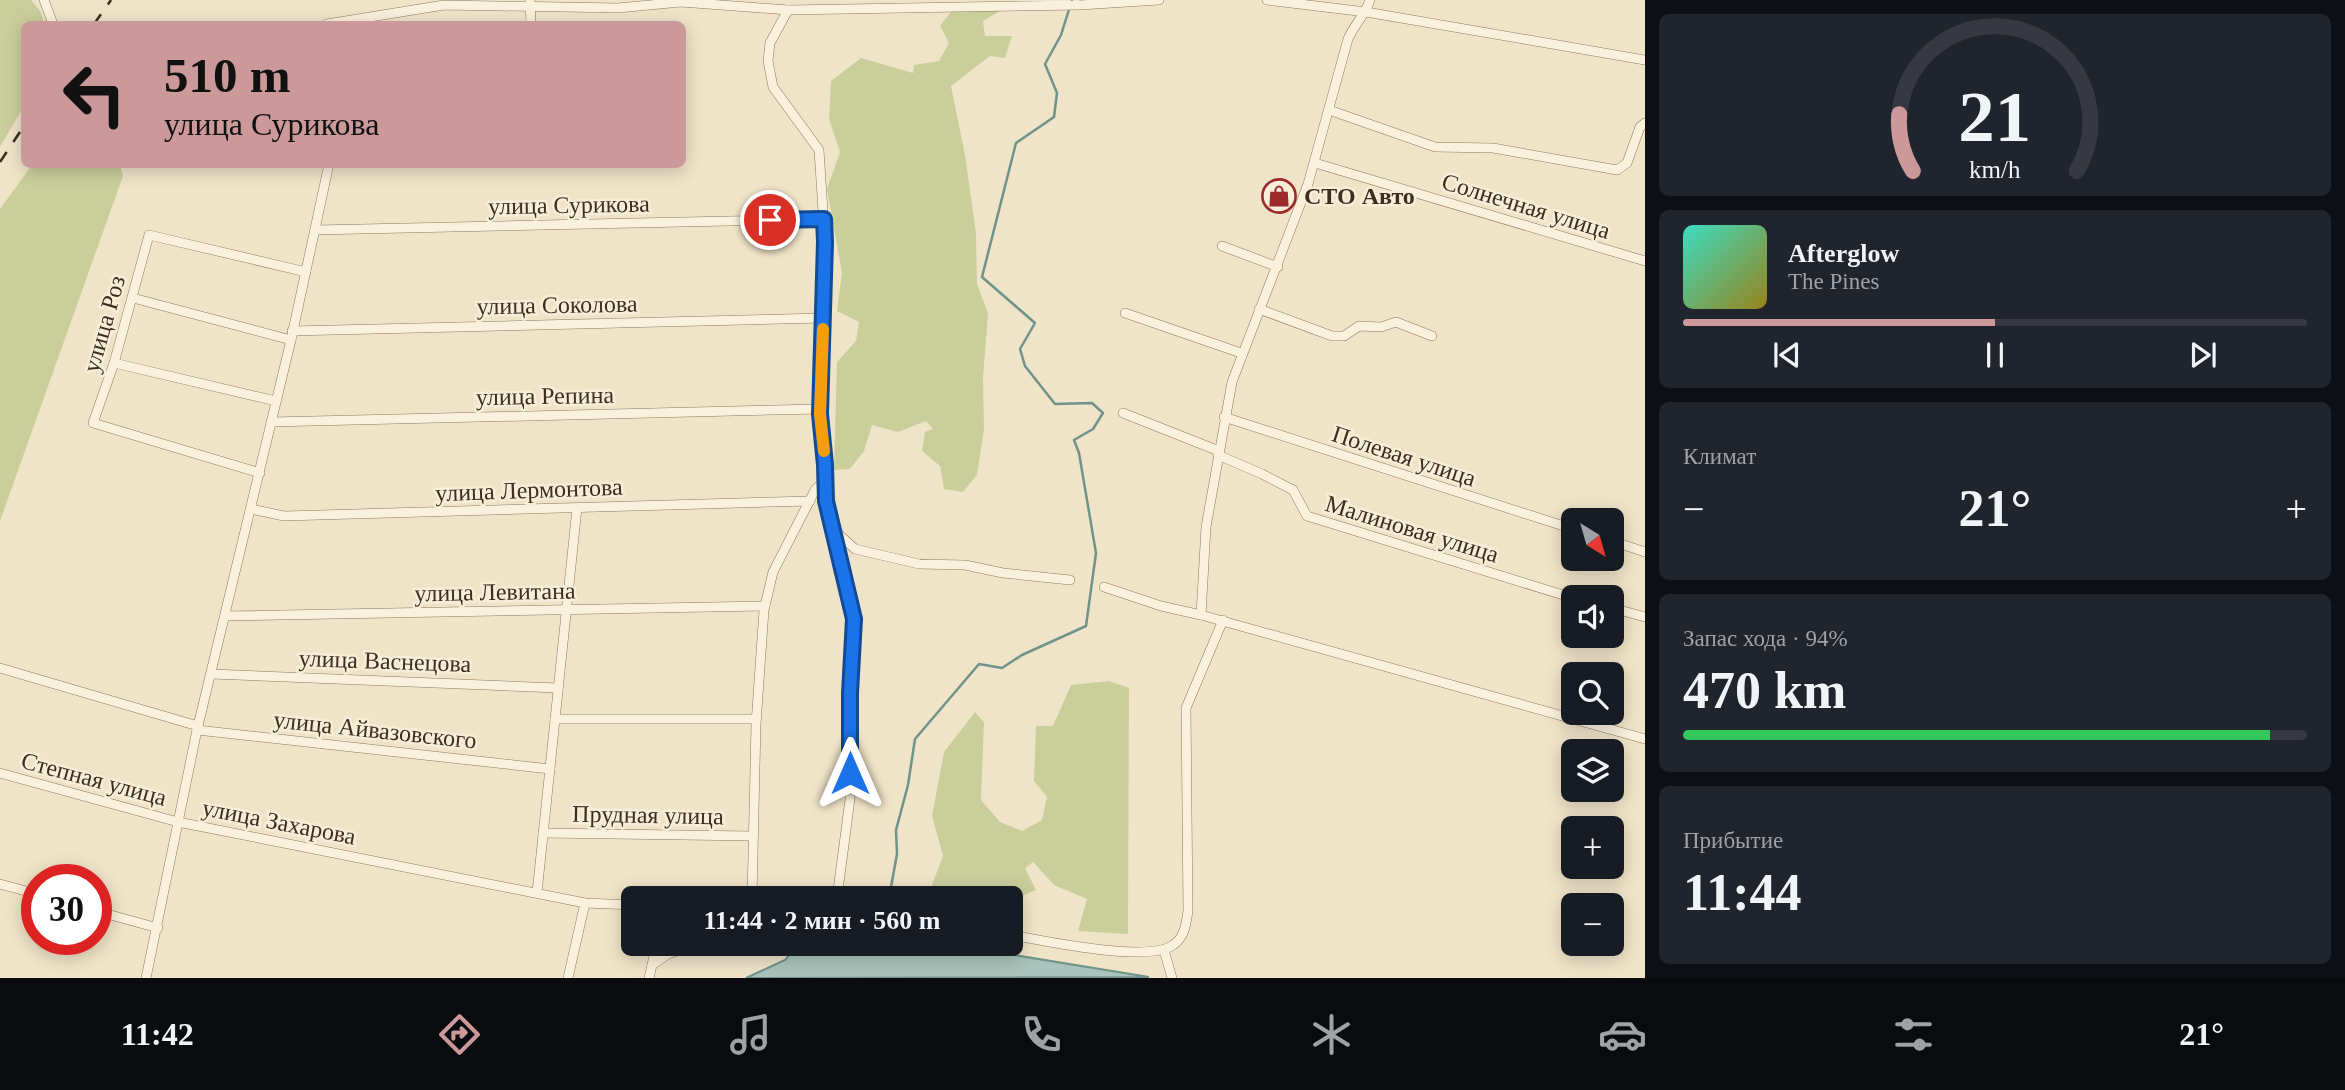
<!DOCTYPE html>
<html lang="ru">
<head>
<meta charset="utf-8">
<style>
	:root { --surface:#171b24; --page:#20242c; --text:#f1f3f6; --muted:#9ea1a6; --line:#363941; --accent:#cc999b }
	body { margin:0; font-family:Georgia,serif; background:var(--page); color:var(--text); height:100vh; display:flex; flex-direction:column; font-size:26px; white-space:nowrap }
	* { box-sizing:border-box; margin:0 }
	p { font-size:23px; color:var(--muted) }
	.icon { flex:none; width:38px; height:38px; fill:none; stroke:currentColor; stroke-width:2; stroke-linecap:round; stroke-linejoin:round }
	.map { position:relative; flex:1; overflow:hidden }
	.side { display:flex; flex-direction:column; gap:14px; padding:14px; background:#0d0f14; width:700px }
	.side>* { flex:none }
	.hud { position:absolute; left:21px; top:21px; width:665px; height:147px; border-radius:10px; box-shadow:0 4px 18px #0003; background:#cc999b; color:#111; overflow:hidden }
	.needle { width:46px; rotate:143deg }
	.tools { position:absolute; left:1561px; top:508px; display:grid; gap:14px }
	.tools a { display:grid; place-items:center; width:63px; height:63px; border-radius:10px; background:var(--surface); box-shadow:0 4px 18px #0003; font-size:35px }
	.speed { position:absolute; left:21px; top:864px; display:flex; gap:14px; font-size:35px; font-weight:700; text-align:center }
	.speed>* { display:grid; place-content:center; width:91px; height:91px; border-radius:50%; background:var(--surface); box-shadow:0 4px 18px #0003; line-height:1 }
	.speed .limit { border:10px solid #d22; background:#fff; color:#111 }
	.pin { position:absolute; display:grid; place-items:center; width:60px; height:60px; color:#fff; margin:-30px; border:4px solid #fff; border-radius:50%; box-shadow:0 2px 7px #0007 }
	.me { position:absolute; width:77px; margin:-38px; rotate:0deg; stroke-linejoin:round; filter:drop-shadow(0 0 5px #0008) }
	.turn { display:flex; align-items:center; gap:24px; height:147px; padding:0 28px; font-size:32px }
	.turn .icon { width:91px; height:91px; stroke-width:2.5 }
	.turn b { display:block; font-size:49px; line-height:60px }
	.big { font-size:52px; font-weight:700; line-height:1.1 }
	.side .tile { flex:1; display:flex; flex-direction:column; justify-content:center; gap:10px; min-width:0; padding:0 24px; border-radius:10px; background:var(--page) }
	.side .dial { align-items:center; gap:0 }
	.dial svg { height:182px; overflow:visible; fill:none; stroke:var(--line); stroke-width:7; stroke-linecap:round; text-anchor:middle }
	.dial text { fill:var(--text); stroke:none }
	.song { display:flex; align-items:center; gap:21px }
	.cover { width:84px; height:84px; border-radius:10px; background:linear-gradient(135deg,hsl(170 70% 55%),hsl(50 70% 35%)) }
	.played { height:7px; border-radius:4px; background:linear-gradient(90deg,var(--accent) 50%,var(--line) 50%) }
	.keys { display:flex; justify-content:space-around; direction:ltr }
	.heat { display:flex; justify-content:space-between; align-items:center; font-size:38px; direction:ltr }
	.charge { height:10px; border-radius:5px; background:linear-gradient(90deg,#34c759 94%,var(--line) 0) }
	.trip { position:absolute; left:621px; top:886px; width:402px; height:70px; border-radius:10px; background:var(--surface); box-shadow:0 4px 18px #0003; font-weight:700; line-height:70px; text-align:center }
	.dock { display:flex; height:112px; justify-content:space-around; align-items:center; background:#090b0e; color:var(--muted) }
	.dock .icon { width:49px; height:49px }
	.dock .on { color:var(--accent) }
	.dock b { font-size:32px; color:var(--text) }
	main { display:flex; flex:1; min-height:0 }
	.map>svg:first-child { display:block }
</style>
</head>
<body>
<main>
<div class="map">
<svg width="1645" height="978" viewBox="0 0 1645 978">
	<rect width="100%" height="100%" fill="#f0e4c8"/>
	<g fill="#c9cf9b">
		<path d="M0,0H31L41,12L44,24H24V106L0,147Z"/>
		<path d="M954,8L1000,11L983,21L985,36H1012L1005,58L990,56L951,86L965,155L976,233L977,284L988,313L983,378L984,429L977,475L963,492L944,489L940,466L922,451L925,432L933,429L926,421L898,432L872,425L864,451L850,469L834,470L837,362L856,341L859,322L837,311L842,273L827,189L840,152L829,119L831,81L861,58L913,73L914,65L939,61L949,43L940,26Z"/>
		<path d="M32,165H120L123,176L0,521V209Z"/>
		<path d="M1109,681L1129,688L1128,934L1078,931L1087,899L1054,885L1033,862L1025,868L1036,890L1015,899L1012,904V898H927L943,856L932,816L944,752L975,712L984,722L981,800L1000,822L1022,831L1042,820L1047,797L1034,781L1036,726H1053L1071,685Z"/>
	</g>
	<path fill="#a9c4bc" stroke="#6f938a" stroke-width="2" d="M800,943H940L1149,977L746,978L785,960Z"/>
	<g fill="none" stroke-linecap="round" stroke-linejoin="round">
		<path stroke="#6f938a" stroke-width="2.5" d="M889,898L897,854L896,830L908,785L915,739L979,664L1002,668L1022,655L1086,626L1096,553L1079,453L1074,440L1093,429L1103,413L1092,403L1055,404L1025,366L1020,349L1035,323L982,277L1016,143L1054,117L1057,93L1045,64L1061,35L1072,0"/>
		<g stroke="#8d765c" stroke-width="10">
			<g id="street">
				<path d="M44,0L53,24"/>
				<path d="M530,0L531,24"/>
				<path d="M1267,0L1366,12L1645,60"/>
				<path d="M1370,0C1365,15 1354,25 1348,39L1308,184L1232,382L1206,527L1201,615L1645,739"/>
				<path d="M788,10L770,43L768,61L773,87L819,150L825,242L820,414L826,465L824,481L826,501L854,619L850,693V799L837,898"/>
				<path d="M327,24L444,5L618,8L681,2L788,10L1080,5L1159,0"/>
				<path d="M1329,110L1435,147L1493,148L1617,170L1627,163L1640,127L1645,123"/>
				<path d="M1315,163L1645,261"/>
				<path d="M315,230L824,219"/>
				<path d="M1222,246L1278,267"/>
				<path d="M133,298L291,340"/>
				<path d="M1259,309L1332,336H1344L1359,326L1381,327L1396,322L1432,336"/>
				<path d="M1125,313L1241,353"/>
				<path d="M292,331L823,318"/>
				<path d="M114,363L276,401"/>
				<path d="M1123,413L1219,451"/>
				<path d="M1224,417L1573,529"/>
				<path d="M271,422L820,409"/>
				<path d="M1218,455L1262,474L1293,490L1307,516L1573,598"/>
				<path d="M260,473L93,423L114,363L149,235L306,272"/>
				<path d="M251,509L284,516L810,501"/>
				<path d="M834,530L855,549L919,564L965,565L1003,573L1070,580"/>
				<path d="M1612,541L1645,552"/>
				<path d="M1104,587L1161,606L1201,615"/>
				<path d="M1612,608L1645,617"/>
				<path d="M225,616L765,606"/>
				<path d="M0,668L198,726"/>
				<path d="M211,674L558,688"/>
				<path d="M555,719H756"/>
				<path d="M197,730L550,769"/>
				<path d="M0,773L178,822L585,903L634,905"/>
				<path d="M543,833L752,836"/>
				<path d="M0,884L37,894"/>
				<path d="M537,893L577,508"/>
				<path d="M752,898L756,724L764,610L773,572L815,490L824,481"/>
				<path d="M96,911L158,928"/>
				<path d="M1012,935C1043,941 1148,963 1173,945C1185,937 1186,924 1188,911L1186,708L1223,620"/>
				<path d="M1164,950L1172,978"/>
				<path d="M652,965L668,954L700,943"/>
				<path d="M146,978L197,730L291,340L329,164"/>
				<path d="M568,978L585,903"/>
				<path d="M649,978L657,943"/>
			</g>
		</g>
		<use href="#street" stroke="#faf1dc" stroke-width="9"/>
		<g stroke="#3d2e20" stroke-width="2.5" stroke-dasharray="12 12" stroke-linecap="butt">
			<path d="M94,24L111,0"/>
			<path d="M0,162L24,126"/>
		</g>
	</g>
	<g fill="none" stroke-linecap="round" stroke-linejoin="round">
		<g stroke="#114b97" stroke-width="18">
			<path id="route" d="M770,220L824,219L825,242L820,414L825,465L826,501L854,619L850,693V773"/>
		</g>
		<use href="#route" stroke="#1a73e8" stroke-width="12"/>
		<path stroke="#f59e0b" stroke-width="12" d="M823,329L820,414L824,451"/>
	</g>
	<defs>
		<g id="shop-ring" transform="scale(1.75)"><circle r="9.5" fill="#f7eed8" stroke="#9e2a2b" stroke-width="1.5"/><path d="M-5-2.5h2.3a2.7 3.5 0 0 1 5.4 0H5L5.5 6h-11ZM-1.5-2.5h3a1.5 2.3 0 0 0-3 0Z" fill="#9e2a2b"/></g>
	</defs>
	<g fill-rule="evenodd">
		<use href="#shop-ring" x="1279" y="196"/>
	</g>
	<g text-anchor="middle" stroke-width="5" stroke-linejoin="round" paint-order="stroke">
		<g font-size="24" font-weight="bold" fill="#3d2e20" stroke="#f7eed8" text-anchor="start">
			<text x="1304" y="204">СТО Авто</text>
		</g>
		<g font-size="24" fill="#3d2e20" stroke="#f7eed8">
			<text transform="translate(569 205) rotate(-1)" y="8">улица Сурикова</text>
			<text transform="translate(1526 206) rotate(17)" y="8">Солнечная улица</text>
			<text transform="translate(557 305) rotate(-1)" y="8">улица Соколова</text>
			<text transform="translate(104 324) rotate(-74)" y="8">улица Роз</text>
			<text transform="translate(545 396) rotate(-1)" y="8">улица Репина</text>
			<text transform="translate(1404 456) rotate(18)" y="8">Полевая улица</text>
			<text transform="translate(529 490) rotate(-2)" y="8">улица Лермонтова</text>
			<text transform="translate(1412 529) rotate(17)" y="8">Малиновая улица</text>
			<text transform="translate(495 592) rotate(-1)" y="8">улица Левитана</text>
			<text transform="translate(385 661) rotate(2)" y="8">улица Васнецова</text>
			<text transform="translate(375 730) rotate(6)" y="8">улица Айвазовского</text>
			<text transform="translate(94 779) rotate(15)" y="8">Степная улица</text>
			<text transform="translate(648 815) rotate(1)" y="8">Прудная улица</text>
			<text transform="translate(279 822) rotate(11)" y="8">улица Захарова</text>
		</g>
	</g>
</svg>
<div class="tools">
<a><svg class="needle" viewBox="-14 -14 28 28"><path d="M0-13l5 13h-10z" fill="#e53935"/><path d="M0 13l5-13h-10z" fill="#9ea1a6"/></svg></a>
<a><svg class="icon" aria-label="sound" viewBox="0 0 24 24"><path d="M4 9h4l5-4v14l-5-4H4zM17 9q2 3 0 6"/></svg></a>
<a><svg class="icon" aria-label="search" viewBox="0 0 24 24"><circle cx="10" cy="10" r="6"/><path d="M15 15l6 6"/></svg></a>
<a><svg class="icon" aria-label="layers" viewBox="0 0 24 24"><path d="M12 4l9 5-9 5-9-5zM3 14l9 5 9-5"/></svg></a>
<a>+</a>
<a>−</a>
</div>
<div class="speed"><div class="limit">30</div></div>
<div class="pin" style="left:770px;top:220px;background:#d93025"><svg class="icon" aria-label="arrive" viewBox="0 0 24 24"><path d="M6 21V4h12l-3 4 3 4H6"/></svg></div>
<svg class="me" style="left:850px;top:773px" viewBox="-20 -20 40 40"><path d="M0-17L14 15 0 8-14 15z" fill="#1a73e8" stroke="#fff" stroke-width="4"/></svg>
<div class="trip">11:44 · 2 мин · 560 m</div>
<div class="hud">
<div class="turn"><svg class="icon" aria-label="left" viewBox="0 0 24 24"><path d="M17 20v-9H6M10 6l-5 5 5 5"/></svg><div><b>510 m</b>улица Сурикова</div></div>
</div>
</div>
<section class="side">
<div class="tile dial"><svg viewBox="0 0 100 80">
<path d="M14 69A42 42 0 1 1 86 69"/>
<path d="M14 69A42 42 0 0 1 8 44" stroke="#cc999b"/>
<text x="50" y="56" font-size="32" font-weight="700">21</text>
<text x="50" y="72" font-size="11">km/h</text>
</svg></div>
<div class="tile">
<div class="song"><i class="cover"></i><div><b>Afterglow</b><p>The Pines</p></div></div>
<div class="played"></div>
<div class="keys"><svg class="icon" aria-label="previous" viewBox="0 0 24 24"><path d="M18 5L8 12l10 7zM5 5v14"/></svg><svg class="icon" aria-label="pause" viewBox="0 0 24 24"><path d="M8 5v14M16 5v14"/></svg><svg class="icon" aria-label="next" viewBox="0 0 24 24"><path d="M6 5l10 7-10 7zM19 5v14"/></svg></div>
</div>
<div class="tile"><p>Климат</p>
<div class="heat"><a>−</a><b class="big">21°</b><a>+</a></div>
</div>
<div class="tile"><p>Запас хода · 94%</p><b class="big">470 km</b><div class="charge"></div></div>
<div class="tile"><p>Прибытие</p><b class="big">11:44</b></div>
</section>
</main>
<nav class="dock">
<b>11:42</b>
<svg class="icon on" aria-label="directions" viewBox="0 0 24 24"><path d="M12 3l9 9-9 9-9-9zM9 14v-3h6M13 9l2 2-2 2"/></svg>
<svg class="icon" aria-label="music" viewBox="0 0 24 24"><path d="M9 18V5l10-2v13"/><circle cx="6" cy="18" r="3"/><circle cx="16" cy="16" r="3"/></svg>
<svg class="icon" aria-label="phone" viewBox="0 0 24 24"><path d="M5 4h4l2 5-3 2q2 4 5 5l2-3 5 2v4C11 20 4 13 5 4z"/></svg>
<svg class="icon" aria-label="climate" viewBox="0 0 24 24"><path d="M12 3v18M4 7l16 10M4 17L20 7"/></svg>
<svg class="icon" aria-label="car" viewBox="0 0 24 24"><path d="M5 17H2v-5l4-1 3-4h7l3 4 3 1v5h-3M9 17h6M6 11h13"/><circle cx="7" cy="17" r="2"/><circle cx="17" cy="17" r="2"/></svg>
<svg class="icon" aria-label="filters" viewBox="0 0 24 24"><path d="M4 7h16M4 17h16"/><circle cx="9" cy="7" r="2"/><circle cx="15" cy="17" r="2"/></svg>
<b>21°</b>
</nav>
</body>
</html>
